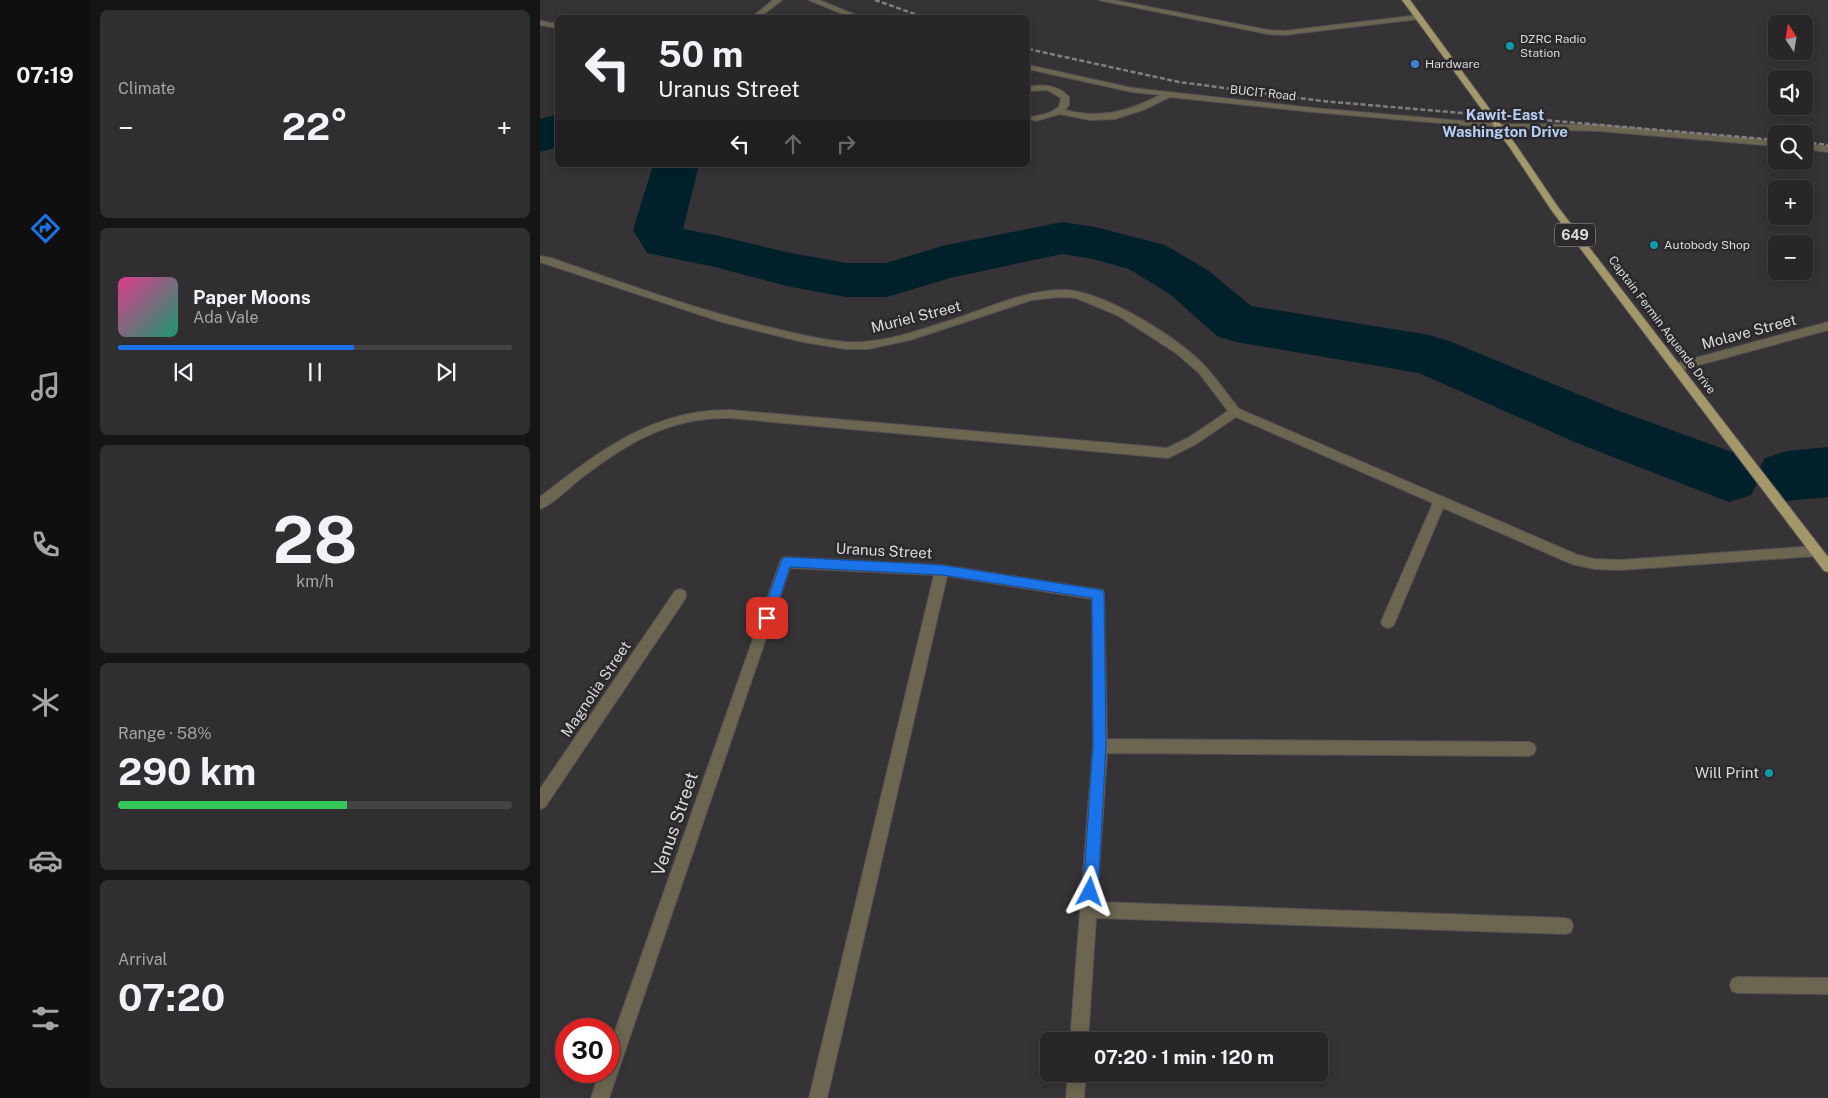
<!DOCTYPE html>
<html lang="en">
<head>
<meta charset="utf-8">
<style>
	:root { --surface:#282628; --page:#302e30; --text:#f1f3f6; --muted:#a5a5a8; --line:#444345; --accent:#1a73e8 }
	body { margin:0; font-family:"Public Sans",sans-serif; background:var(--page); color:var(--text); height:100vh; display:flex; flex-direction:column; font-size:19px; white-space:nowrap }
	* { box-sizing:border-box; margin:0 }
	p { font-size:16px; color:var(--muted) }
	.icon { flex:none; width:28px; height:28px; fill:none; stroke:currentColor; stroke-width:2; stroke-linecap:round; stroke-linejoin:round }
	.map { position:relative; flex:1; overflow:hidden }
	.sheet { display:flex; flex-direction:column; gap:10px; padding:10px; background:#161516; width:450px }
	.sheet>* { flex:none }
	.hud { position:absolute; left:15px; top:15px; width:475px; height:152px; border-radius:8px; box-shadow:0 2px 12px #0003,0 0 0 1px var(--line); background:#282628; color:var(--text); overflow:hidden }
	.needle { width:32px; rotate:348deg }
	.fabs { position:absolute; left:1228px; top:15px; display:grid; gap:10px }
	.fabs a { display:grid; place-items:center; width:45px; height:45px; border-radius:8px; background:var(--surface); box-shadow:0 2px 12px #0003,0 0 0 1px var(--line); font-size:25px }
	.speed { position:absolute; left:15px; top:1018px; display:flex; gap:10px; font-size:25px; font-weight:700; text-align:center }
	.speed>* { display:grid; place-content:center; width:65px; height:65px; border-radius:50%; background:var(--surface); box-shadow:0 2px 12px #0003,0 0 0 1px var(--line); line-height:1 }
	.speed .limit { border:8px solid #d22; background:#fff; color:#111 }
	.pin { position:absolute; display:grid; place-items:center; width:42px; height:42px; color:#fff; margin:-21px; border-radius:10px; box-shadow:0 2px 8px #0006 }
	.me { position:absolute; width:55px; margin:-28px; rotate:4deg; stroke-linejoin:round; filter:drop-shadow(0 0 4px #0008) }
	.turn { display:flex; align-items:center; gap:18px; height:105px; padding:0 20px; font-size:22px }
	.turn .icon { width:65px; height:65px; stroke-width:2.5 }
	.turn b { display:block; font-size:35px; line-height:42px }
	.lanes { display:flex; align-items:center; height:48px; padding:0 20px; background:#0003; justify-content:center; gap:25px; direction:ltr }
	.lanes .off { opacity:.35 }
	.big { font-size:38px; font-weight:700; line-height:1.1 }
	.sheet .widget { flex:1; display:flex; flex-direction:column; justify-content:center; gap:8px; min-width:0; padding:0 18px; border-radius:8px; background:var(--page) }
	.sheet .dial { align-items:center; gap:0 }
	.dial b { font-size:65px; line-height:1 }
	.song { display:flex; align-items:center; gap:15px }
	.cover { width:60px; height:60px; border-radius:8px; background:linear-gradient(135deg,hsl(330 70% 55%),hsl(160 70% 35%)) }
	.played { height:5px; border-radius:2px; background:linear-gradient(90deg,var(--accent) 60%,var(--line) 60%) }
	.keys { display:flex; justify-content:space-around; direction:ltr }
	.heat { display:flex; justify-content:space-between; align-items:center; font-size:28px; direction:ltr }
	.charge { height:8px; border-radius:4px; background:linear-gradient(90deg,#34c759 58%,var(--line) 0) }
	.trip { position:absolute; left:500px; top:1032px; width:288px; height:50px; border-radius:8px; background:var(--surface); box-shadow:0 2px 12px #0003,0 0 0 1px var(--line); font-weight:700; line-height:50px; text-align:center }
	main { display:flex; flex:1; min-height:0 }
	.tab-bar { display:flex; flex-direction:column; width:90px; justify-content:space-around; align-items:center; background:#100f10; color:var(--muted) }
	.tab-bar .icon { width:35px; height:35px }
	.tab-bar .current { color:var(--accent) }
	.tab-bar b { font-size:22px; color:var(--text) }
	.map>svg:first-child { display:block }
</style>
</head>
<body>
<main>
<nav class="tab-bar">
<b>07:19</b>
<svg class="icon current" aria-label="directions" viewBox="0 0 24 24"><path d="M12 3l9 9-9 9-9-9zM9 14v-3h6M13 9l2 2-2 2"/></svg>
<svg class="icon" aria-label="music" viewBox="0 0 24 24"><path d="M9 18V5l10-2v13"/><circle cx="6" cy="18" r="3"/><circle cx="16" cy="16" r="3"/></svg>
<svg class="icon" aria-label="phone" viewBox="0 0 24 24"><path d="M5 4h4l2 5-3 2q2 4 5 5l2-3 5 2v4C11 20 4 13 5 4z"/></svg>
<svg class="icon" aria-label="climate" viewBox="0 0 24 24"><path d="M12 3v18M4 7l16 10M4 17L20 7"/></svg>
<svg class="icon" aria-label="car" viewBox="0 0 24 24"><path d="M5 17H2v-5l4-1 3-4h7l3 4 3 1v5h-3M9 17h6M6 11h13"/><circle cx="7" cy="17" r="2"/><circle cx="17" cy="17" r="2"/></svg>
<svg class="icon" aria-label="filters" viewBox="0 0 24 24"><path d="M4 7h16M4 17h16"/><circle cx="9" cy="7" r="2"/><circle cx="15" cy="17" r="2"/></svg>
</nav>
<section class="sheet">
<div class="widget"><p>Climate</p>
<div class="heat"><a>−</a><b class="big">22°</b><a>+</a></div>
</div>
<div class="widget">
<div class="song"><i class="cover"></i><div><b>Paper Moons</b><p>Ada Vale</p></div></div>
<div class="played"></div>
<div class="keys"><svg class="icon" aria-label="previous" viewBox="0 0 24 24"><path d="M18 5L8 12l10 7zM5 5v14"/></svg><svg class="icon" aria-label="pause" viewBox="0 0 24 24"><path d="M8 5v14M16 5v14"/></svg><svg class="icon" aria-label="next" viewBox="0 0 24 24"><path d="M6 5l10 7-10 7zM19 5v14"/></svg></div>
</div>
<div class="widget dial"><b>28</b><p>km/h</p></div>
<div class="widget"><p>Range · 58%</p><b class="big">290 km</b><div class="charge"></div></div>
<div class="widget"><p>Arrival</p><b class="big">07:20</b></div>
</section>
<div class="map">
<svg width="1288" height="1098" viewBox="0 0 1288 1098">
	<rect width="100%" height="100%" fill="#363336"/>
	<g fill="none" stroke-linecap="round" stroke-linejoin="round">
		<g fill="#00212b" fill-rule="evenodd">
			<path d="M18,114V147L0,152V119Z"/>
			<path d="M113,165H159L143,229L175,235L246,252L306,263H346L402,246L522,222L555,227L625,245L669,271L711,306L889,335L909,341L1079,411L1211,459L1218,472L1225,458L1247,451L1288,447V497L1247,501L1225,494L1218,481L1211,495L1189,502L1037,443L879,373L696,342L677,336L631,295L589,269L553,259L522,254L410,278L347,297H306L246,286L175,267L107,253L93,230Z"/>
		</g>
		<g stroke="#545154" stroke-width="2">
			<g id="minor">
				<path d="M233,0H242L219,18H211Z"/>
				<path d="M269,0H279L323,18H312Z"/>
				<path d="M558,0H573L728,30L744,31L879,15L883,17L879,19L744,35L728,34Z"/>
				<path d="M0,21L18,24V28L0,25Z"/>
				<path d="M488,65L592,88L773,108L958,124L1059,125L1236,141V146L1059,131L958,128L773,112L630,97L603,110L575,119L550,120L520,114L495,121L491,119L492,117L509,113L519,107L521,98L507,90L488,91V87C503,84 518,85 529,97V105L525,110C560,119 588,112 620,95L592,92L488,69Z"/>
				<path d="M1264,144L1288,146V152L1264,149Z"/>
				<path d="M0,256L11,258C83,283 154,309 228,327C253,333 279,340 306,342C346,344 386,328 423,316C456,305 490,289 526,290C564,292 633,335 661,362C675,376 686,393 699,409L1038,555L1054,559L1081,560L1276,546L1280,547L1282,551L1280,555L1276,556L1081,570L1054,569L1032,564L903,508L855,622L853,626L848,628L843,626L841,622L893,503L696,417L656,444L628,458L190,418C129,417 87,443 40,479C28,488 14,504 0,509V497C58,452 113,409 190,410L627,448L648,438L688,411L659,373L636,353L577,315L536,298L520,297L492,300L370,340L328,349H306L263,342L182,322L0,262Z"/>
				<path d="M1288,322V330L1137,371L1132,367L1137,363Z"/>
				<path d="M246,557L402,565L563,590L564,594L567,739L989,742L994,744L996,749L994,754L989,756L567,753L557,902L1025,918L1031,920L1033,926L1031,932L1025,934L556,918L548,1041H530L553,746L552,599L407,576L287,1098H269L394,575L250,568L69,1098H51L60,1071H69V1048L240,562L242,558Z"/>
				<path d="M140,589L145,591L146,595L145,599L5,807L0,809V789L135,591Z"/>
				<path d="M1198,977L1288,978V994L1198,993L1192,991L1190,985L1192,979Z"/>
				<path d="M528,1074H546L544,1098H526Z"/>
			</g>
		</g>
		<g stroke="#545154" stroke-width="2">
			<path id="major" d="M862,0H870L976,145L1018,207L1288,557V572L1284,571L1012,211L970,148Z"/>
		</g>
		<use href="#minor" fill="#6c6650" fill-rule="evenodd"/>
		<use href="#major" fill="#a4976a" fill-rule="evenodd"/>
		<g stroke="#827f82" stroke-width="2.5" stroke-dasharray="5 2.5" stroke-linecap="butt">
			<path d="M335,0L386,18"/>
			<path d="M488,49L639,82L782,101L1236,140"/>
			<path d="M1264,142L1288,145"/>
		</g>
	</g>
	<path fill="#1a73e8" stroke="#114b97" d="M246,557L402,565L562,590L564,594L566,746L558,892L555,897L550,899L545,897L543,892L553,746L552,598L402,575L250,567L233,618L231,622L227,623L223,622L221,618L241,562L242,559Z"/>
	<g fill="#0f9aa8" stroke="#2c292c" stroke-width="2">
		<circle cx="970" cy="46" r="5"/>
		<circle cx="1114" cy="245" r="5"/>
		<circle cx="1229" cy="773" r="5"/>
	</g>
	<circle fill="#3f7fe0" stroke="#2c292c" stroke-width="2" cx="875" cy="64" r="5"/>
	<g text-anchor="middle" stroke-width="5" stroke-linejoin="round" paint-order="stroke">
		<g font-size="12" fill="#dcdadc" stroke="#2c292c" text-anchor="start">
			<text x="980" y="43">DZRC Radio<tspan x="980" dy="14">Station</tspan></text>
			<text x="885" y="68">Hardware</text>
			<text x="1124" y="249">Autobody Shop</text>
		</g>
		<g font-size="12" fill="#dcdadc" stroke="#2c292c">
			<text transform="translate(723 93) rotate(6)" y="4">BUCIT Road</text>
			<text transform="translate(1122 325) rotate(53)" y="4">Captain Fermin Aquende Drive</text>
		</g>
		<rect fill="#2c292c" stroke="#a7a5a7" stroke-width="1" x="1015" y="223.5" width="40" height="23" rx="4"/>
		<g font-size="14" font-weight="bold" fill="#dcdadc">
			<text x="1035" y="240">649</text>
		</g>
		<g font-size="15" font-weight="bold" fill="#b5cff5" stroke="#2c292c">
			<text x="965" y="120">Kawit-East<tspan x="965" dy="17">Washington Drive</tspan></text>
		</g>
		<g font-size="15" fill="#dcdadc" stroke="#2c292c">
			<text transform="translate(376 317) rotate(-14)" y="5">Muriel Street</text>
			<text transform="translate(1209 332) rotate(-15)" y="5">Molave Street</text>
			<text transform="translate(344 551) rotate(3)" y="5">Uranus Street</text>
			<text transform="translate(56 689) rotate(-56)" y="5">Magnolia Street</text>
		</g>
		<g font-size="15" fill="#dcdadc" stroke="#2c292c" text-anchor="end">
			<text x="1219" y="778">Will Print</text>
		</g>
		<g font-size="18" fill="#dcdadc" stroke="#2c292c">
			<text transform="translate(135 824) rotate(-71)" y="6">Venus Street</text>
		</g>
	</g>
</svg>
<div class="fabs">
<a><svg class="needle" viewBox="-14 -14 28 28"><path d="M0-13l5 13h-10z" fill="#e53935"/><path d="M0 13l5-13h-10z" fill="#a5a5a8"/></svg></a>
<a><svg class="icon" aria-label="sound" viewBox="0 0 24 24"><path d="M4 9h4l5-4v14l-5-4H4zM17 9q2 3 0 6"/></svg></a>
<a><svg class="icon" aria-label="search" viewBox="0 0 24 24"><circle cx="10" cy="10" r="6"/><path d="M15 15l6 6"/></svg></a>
<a>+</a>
<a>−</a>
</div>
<div class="speed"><div class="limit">30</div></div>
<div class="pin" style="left:227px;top:618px;background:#d93025"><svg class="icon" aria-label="arrive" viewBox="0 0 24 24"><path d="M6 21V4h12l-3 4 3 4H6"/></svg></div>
<svg class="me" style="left:550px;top:892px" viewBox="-20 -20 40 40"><path d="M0-17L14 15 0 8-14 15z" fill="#1a73e8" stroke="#fff" stroke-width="4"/></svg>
<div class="trip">07:20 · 1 min · 120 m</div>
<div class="hud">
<div class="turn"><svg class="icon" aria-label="left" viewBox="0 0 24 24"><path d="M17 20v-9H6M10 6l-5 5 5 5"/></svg><div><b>50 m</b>Uranus Street</div></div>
<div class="lanes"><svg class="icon" aria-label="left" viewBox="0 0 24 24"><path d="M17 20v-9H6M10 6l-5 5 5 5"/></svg><svg class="icon off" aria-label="ahead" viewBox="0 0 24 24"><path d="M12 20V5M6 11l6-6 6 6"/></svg><svg class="icon off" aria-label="right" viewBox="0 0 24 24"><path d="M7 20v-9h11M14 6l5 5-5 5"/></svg></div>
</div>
</div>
</main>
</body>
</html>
